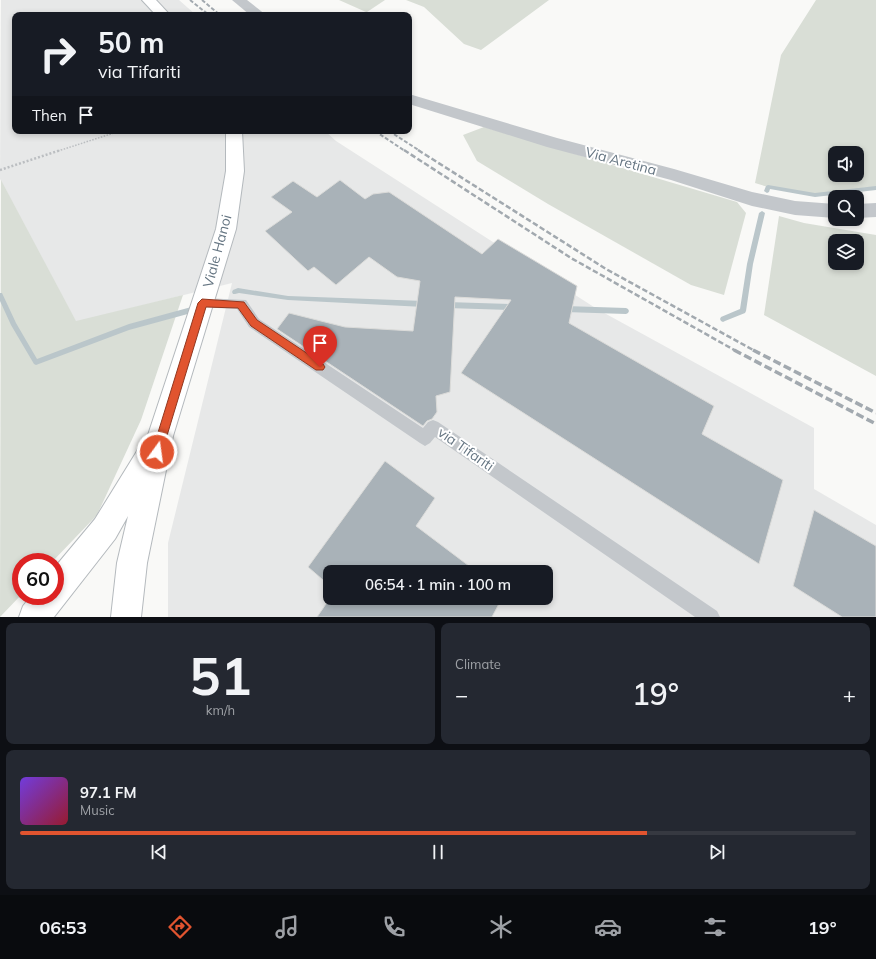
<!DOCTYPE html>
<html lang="en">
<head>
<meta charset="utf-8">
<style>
	:root { --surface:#171b24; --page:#242831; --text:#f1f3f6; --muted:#9ea1a6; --line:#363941; --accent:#e1542f }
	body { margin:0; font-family:Mulish,sans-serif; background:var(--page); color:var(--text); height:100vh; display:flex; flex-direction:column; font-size:15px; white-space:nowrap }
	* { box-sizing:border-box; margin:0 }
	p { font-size:13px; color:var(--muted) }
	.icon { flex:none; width:22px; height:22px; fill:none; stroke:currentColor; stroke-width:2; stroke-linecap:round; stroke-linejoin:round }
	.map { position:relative; height:617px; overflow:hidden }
	.details { display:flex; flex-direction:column; gap:6px; padding:6px; background:#0d0f14; flex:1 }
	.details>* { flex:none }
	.guide { position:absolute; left:12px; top:12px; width:400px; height:122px; border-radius:8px; box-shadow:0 2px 6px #0003; background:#171b24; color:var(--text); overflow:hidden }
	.tools { position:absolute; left:828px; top:146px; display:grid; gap:8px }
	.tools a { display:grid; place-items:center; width:36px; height:36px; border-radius:8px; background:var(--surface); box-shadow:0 2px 6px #0003; font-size:20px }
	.speed { position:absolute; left:12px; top:553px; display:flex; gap:8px; font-size:20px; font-weight:700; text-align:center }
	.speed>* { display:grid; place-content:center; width:52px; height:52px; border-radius:50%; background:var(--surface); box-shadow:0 2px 6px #0003; line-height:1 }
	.speed .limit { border:6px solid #d22; background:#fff; color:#111 }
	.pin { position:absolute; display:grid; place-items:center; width:34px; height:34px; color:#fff; margin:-41px -17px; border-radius:50% 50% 50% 0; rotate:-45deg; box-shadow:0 0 4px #0007 }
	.pin .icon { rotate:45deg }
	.me { position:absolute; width:44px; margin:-22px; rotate:14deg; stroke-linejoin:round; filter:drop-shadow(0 0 3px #0008) }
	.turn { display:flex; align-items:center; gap:14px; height:84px; padding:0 20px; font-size:18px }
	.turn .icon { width:52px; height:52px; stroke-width:2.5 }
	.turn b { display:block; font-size:28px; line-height:34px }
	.then { display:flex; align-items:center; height:38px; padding:0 20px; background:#0003; gap:8px; font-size:15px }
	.big { font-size:30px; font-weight:600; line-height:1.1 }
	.details .tile { flex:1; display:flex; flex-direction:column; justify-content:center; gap:6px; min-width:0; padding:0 14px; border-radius:8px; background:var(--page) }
	.details .dial { align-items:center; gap:0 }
	.dial b { font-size:52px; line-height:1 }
	.song { display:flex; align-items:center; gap:12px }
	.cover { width:48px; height:48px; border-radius:6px; background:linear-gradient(135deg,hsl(260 70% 55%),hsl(350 70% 35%)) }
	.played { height:4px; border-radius:2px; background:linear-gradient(90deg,var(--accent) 75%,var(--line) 75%) }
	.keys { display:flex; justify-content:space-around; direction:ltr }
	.heat { display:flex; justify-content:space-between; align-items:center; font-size:22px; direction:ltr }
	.details .tiles { flex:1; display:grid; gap:6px; grid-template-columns:1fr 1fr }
	.tile:last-child { grid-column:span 2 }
	.trip { position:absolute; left:323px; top:565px; width:230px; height:40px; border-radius:8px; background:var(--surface); box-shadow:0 2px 6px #0003; font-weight:600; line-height:40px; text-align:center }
	.dock { display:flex; height:64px; justify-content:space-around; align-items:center; background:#090b0e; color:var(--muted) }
	.dock .icon { width:28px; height:28px }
	.dock .active { color:var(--accent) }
	.dock b { font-size:18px; color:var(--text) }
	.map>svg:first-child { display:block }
</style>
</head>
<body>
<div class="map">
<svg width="876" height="617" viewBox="0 0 876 617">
	<rect width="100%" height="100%" fill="#f9f9f7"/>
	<path fill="#e7e8e8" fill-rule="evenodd" d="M1,0H179L196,15H15V131H325L336,141L597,309L814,428V489L876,525V617H168V543L232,283L76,322L0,179ZM330,572H546V598H330Z"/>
	<g fill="#d9ded6" fill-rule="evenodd">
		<path d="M339,0H385L367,12L373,15H361L366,12Z"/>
		<path d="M406,0H549L481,50L464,44L424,7Z"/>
		<path d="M816,0H876V188L815,195L768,187L755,183L781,55ZM835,153H857V175H835Z"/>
		<path d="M484,127L737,202L746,213L724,295L691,285L548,204L477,161L463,135Z"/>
		<path d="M1,180L76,321L183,295L141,420L97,515L52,562H21V595L0,617Z"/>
		<path d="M779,216L804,223L876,235V376L764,315ZM835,241H857V263H835Z"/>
	</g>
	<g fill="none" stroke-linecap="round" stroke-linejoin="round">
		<g fill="#bac6ca" fill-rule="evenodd">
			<path d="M768,185L815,193L876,186V190L815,197L770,189L769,192L767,193L764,191L766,186Z"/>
			<path d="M762,211L765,213L753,264L746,311L745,313L725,321L723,322L721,321L720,319L721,317L740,309L747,264L759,213Z"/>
			<path d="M238,288L288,296L424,301L426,302L427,304L426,306L424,307L288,300L239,293L235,294H233L232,292L233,290Z"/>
			<path d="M0,293H2L16,323L37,359L129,324L195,306L197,307L198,309L197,311L195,312L129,330L36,365L34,364L11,325L0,301Z"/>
			<path d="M447,302L514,304L516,305L517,307L516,309L514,310L447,308L445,307L444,305L445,303Z"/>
			<path d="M565,306L626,308L628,309L629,311L628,313L626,314L565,312L563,311L562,309L563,307Z"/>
		</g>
	</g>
	<g fill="#a9b2b8" stroke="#dbdbd9">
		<path d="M340,180L365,199L373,194L389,192L482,254L498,239L577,286L569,323L714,406L702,434L783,480L759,564L461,373L511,300L455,297L450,392L436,396L437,412L432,419L427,421L423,426L277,329L289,313L345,327L413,331L420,281L397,277L369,257L336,285L314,267L308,271L265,231L292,212L271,197L293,181L317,197Z"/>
		<path d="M385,461L435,498L416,526L477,572H330V586L308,567Z"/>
		<path d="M814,510L876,546V617H842L793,586Z"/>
		<path d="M330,598H502L492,617H317Z"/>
	</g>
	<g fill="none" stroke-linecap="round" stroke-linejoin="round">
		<g stroke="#b4b9bd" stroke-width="2">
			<g id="primary">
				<path d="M142,0H156L170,15H156Z"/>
				<path d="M226,131H242L244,171L236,229L173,436L147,563L141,617H111L117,563L128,516L115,539L54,617H19L23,606L31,596H55V567L95,519L142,443L146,441L216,229L226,171Z"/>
			</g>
		</g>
		<path stroke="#bbbec1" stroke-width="1.5" stroke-dasharray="1.5 1.5" stroke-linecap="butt" d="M58,151L120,131"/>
		<path stroke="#bbbec1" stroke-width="2.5" stroke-dasharray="2 2" stroke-linecap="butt" d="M0,170L61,150"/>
		<path fill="#c3c7cb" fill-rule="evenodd" d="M202,298L246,300L259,319L423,428L428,422L433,420L438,422L717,611L720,617H695L435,437L430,443L425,446L420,443L249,327L237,309L197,307L196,303L197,299Z"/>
		<g fill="#c3c7cb" fill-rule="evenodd">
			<path d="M232,0H247L266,15H250Z"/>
			<path d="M409,94L557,138L674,169L752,192L795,201L835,204V218L795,215L752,206L671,180L547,147L409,104Z"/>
			<path d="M876,203V217L857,218V204Z"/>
		</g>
		<use href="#primary" fill="#fff" fill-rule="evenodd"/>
		<g stroke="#a2a9af" stroke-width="2" stroke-dasharray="4 2" stroke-linecap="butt">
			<path d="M190,0L209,15"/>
			<path d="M202,0L220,15"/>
			<path d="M375,131L405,151"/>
			<path d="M389,131L420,151"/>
		</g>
		<g stroke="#a2a9af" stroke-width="2.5" stroke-dasharray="5.5 2.5" stroke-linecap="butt">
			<path d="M404,150L571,258L736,351"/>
			<path d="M418,150L606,269L755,351"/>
		</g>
		<g stroke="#a2a9af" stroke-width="3.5" stroke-dasharray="8 3.5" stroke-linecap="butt">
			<path d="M734,350L876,424"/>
			<path d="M753,350L876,413"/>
		</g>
	</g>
	<path fill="#e1542f" stroke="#92371f" d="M202,299L244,302L257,320L323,364L325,367L323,370H316L251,326L238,308L206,307L162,452L161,455L157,457L153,455L152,452L198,303Z"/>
	<g text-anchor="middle" stroke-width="4" stroke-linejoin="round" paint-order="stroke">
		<g font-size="14" fill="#657582" stroke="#fff">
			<text transform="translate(621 161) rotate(15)" y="5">Via Aretina</text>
			<text transform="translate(217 251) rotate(-75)" y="5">Viale Hanoi</text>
			<text transform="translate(466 449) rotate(35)" y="5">via Tifariti</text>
		</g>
	</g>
</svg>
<div class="tools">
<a><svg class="icon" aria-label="sound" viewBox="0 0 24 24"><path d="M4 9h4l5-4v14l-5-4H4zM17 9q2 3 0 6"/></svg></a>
<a><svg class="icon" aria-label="search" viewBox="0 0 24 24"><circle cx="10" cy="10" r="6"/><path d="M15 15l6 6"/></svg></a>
<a><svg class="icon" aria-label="layers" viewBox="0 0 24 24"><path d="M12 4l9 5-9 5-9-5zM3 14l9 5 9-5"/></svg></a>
</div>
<div class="speed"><div class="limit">60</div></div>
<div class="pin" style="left:320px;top:367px;background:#d93025"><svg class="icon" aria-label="arrive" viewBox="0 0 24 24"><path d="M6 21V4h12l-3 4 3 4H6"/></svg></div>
<svg class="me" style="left:157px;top:452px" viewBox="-20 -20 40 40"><circle r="17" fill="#e1542f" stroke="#fff" stroke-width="3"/><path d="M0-11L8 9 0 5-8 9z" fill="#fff"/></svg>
<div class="trip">06:54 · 1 min · 100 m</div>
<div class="guide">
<div class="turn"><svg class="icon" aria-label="right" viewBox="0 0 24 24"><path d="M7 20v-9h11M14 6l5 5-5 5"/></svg><div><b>50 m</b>via Tifariti</div></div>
<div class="then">Then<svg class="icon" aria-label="arrive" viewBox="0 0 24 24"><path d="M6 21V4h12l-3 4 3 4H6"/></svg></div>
</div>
</div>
<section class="details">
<div class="tiles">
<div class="tile dial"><b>51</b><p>km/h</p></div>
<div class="tile"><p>Climate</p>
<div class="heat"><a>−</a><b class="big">19°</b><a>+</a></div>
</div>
<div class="tile">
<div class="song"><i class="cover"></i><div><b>97.1 FM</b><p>Music</p></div></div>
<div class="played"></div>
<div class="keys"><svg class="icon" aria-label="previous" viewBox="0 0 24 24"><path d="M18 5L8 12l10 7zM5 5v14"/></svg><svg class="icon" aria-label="pause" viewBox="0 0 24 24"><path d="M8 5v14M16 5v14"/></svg><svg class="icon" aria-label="next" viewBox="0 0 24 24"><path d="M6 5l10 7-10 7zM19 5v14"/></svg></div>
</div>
</div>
</section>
<nav class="dock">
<b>06:53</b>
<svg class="icon active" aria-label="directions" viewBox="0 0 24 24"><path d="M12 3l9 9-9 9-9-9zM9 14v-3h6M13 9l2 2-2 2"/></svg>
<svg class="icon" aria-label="music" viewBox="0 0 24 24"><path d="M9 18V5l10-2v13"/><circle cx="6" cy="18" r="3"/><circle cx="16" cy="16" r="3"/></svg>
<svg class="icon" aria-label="phone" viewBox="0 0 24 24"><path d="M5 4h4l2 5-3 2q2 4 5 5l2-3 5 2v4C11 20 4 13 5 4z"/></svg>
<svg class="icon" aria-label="climate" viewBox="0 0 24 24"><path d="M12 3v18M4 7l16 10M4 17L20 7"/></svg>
<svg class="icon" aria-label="car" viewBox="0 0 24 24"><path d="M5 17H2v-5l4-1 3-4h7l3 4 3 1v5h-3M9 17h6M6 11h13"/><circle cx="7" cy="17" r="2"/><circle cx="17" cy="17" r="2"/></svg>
<svg class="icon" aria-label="filters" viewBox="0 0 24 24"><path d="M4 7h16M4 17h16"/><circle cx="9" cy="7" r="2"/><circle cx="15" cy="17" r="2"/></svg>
<b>19°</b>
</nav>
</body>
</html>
